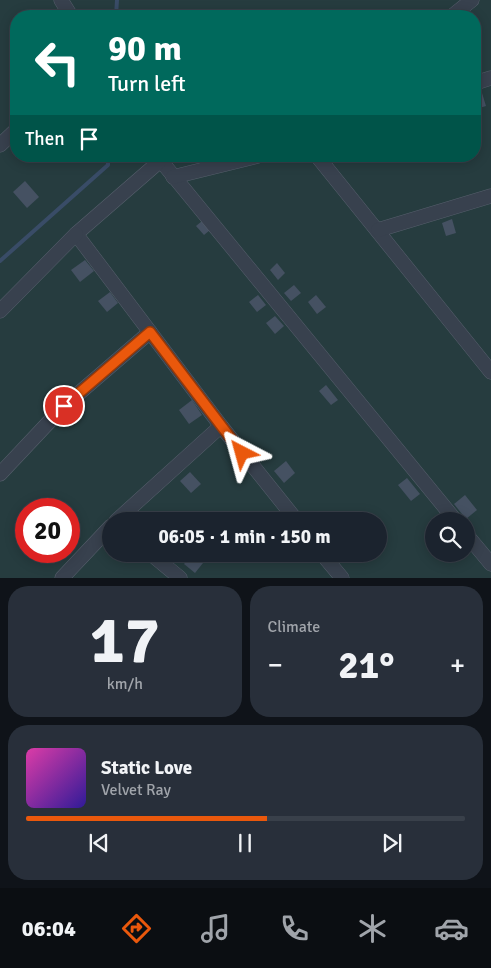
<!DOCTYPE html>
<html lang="en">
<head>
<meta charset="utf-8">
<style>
	:root { --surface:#1b232e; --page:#282f3a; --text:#f1f3f6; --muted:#a0a4aa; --line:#39404a; --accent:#ea580c }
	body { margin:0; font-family:Signika,sans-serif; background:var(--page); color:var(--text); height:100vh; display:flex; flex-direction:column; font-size:19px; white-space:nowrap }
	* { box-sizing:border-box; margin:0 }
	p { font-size:16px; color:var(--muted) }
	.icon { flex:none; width:28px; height:28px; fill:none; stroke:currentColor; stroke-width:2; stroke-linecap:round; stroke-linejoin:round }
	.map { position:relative; height:578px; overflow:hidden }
	.details { display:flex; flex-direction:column; gap:8px; padding:8px; background:#0f1319; flex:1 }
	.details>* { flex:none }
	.top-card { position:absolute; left:10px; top:10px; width:471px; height:152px; border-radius:20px; box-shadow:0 2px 12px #0003,0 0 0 1px var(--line); background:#00695c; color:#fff; overflow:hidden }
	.tools { position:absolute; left:425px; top:512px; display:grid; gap:10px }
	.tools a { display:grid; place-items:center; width:50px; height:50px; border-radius:50%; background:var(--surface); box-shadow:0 2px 12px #0003,0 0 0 1px var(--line); font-size:25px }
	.speed { position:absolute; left:15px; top:498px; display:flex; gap:10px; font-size:25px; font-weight:700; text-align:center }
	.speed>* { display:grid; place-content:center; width:65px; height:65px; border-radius:50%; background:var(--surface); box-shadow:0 2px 12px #0003,0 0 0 1px var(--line); line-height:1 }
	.speed .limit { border:8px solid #d22; background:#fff; color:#111 }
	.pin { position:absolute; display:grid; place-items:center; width:42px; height:42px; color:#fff; margin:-21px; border:2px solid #fff; border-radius:50%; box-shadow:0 1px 5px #0007 }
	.me { position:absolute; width:55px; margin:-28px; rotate:321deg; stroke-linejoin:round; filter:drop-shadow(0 0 4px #0008) }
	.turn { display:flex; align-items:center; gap:18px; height:105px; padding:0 15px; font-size:22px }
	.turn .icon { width:65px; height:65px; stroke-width:2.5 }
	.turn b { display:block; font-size:35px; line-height:42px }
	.then { display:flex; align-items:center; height:48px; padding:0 15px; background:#0003; gap:10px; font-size:19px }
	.big { font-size:38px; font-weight:700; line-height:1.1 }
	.details .widget { flex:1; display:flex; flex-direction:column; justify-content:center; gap:8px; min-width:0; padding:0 18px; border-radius:20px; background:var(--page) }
	.details .dial { align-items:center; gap:0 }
	.dial b { font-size:65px; line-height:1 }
	.song { display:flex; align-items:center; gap:15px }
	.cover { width:60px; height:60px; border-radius:8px; background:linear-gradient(135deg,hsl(320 70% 55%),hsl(250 70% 35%)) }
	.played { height:5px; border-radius:2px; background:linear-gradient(90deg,var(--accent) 55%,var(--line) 55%) }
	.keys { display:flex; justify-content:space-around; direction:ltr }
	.heat { display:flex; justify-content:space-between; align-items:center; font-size:28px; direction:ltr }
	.details .tiles { flex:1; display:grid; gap:8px; grid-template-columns:1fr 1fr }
	.widget:last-child { grid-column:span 2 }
	.trip { position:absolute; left:102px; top:512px; width:285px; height:50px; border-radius:25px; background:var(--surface); box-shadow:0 2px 12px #0003,0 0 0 1px var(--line); font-weight:700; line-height:50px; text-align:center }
	.tabs { display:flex; height:80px; justify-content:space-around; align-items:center; background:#0b0e12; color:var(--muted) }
	.tabs .icon { width:35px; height:35px }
	.tabs .current { color:var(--accent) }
	.tabs b { font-size:22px; color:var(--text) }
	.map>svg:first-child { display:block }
</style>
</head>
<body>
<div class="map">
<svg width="491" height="578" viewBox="0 0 491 578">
	<rect width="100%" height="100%" fill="#242f3e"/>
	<path fill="#263c3f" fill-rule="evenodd" d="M0,0H491V578H0ZM16,16H475V156H16ZM26,509H69V551H26ZM111,521H379V554H111ZM434,521H466V554H434Z"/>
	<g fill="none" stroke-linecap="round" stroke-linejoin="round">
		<g stroke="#394c67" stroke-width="4">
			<path d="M116,16L117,0"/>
			<path d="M0,261L108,165V156"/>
		</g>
	</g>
	<g fill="#455162">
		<path d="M482,93L486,106L476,109L475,95Z"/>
		<path d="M25,181L39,197L27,208L13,192Z"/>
		<path d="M452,219L456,233L446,236L442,223Z"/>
		<path d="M202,221L210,230L204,235L196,226Z"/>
		<path d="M85,260L94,271L80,282L71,270Z"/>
		<path d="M277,263L285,273L278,280L270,270Z"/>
		<path d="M294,285L301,293L291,301L284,293Z"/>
		<path d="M110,292L118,303L107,312L98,301Z"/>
		<path d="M258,295L266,305L257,312L249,302Z"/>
		<path d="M316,295L326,307L317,314L308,302Z"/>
		<path d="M275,316L284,326L275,334L266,323Z"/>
		<path d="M326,385L338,400L331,405L319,391Z"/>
		<path d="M192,400L202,415L189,424L179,410Z"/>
		<path d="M286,461L295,473L284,483L274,471Z"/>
		<path d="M190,472L201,484L191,493L180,481Z"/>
		<path d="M407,478L420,494L411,501L398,485Z"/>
		<path d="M465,495L477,510L466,519L454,504Z"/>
		<path d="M193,554L203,563L195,573L184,564Z"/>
	</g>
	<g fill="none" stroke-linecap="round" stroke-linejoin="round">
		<g stroke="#565f6c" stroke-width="15">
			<g id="minor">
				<path d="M61,0L71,16"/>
				<path d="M452,16L472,0"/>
				<path d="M475,83L491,78"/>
				<path d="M0,145L16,130"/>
				<path d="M157,156L456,521"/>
				<path d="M317,156L491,372"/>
				<path d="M160,161L76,234L221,426L297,521"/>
				<path d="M173,177L258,156"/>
				<path d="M378,230L491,196"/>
				<path d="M0,311L76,234"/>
				<path d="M0,474L64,406L150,332"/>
				<path d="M116,521L221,426"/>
				<path d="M466,534L491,564"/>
				<path d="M151,554L180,578"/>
				<path d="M322,554L342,578"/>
				<path d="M62,578L111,526"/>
			</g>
		</g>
		<use href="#minor" stroke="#38414e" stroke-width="14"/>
	</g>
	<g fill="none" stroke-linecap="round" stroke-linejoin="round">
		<g stroke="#983908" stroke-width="12">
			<path id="route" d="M64,406L150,332L242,453"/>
		</g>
		<use href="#route" stroke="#ea580c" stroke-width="9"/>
	</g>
</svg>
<div class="tools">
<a><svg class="icon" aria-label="search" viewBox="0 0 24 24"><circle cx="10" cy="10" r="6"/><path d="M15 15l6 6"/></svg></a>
</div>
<div class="speed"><div class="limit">20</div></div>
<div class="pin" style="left:64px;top:406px;background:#d93025"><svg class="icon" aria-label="arrive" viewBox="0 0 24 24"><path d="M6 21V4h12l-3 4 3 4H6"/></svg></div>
<svg class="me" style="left:242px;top:453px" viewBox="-20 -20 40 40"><path d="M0-17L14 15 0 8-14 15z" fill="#ea580c" stroke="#fff" stroke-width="4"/></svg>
<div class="trip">06:05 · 1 min · 150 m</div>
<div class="top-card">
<div class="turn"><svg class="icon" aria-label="left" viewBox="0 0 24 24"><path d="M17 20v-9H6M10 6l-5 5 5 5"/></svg><div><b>90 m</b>Turn left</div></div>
<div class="then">Then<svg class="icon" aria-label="arrive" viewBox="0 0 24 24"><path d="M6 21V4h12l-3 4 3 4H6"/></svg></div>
</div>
</div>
<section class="details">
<div class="tiles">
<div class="widget dial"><b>17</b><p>km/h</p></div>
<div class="widget"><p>Climate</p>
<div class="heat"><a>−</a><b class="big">21°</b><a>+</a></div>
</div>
<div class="widget">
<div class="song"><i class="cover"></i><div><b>Static Love</b><p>Velvet Ray</p></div></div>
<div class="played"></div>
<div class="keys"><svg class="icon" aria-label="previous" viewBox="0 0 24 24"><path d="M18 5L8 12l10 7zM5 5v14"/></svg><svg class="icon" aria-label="pause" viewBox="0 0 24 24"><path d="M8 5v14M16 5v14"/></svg><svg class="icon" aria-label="next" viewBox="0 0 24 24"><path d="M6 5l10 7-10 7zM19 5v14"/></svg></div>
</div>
</div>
</section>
<nav class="tabs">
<b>06:04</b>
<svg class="icon current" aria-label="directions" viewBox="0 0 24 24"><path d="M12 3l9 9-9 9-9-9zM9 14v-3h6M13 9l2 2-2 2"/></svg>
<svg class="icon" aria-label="music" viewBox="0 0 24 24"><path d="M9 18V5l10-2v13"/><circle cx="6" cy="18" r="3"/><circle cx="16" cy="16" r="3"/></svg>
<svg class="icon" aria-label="phone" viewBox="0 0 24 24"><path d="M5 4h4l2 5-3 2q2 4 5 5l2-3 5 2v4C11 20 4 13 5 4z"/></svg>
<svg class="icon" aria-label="climate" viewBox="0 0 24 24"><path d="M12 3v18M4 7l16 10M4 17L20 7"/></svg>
<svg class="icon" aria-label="car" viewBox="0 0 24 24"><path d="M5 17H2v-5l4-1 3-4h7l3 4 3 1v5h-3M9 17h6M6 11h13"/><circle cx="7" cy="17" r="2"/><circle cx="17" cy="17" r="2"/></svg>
</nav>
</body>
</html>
